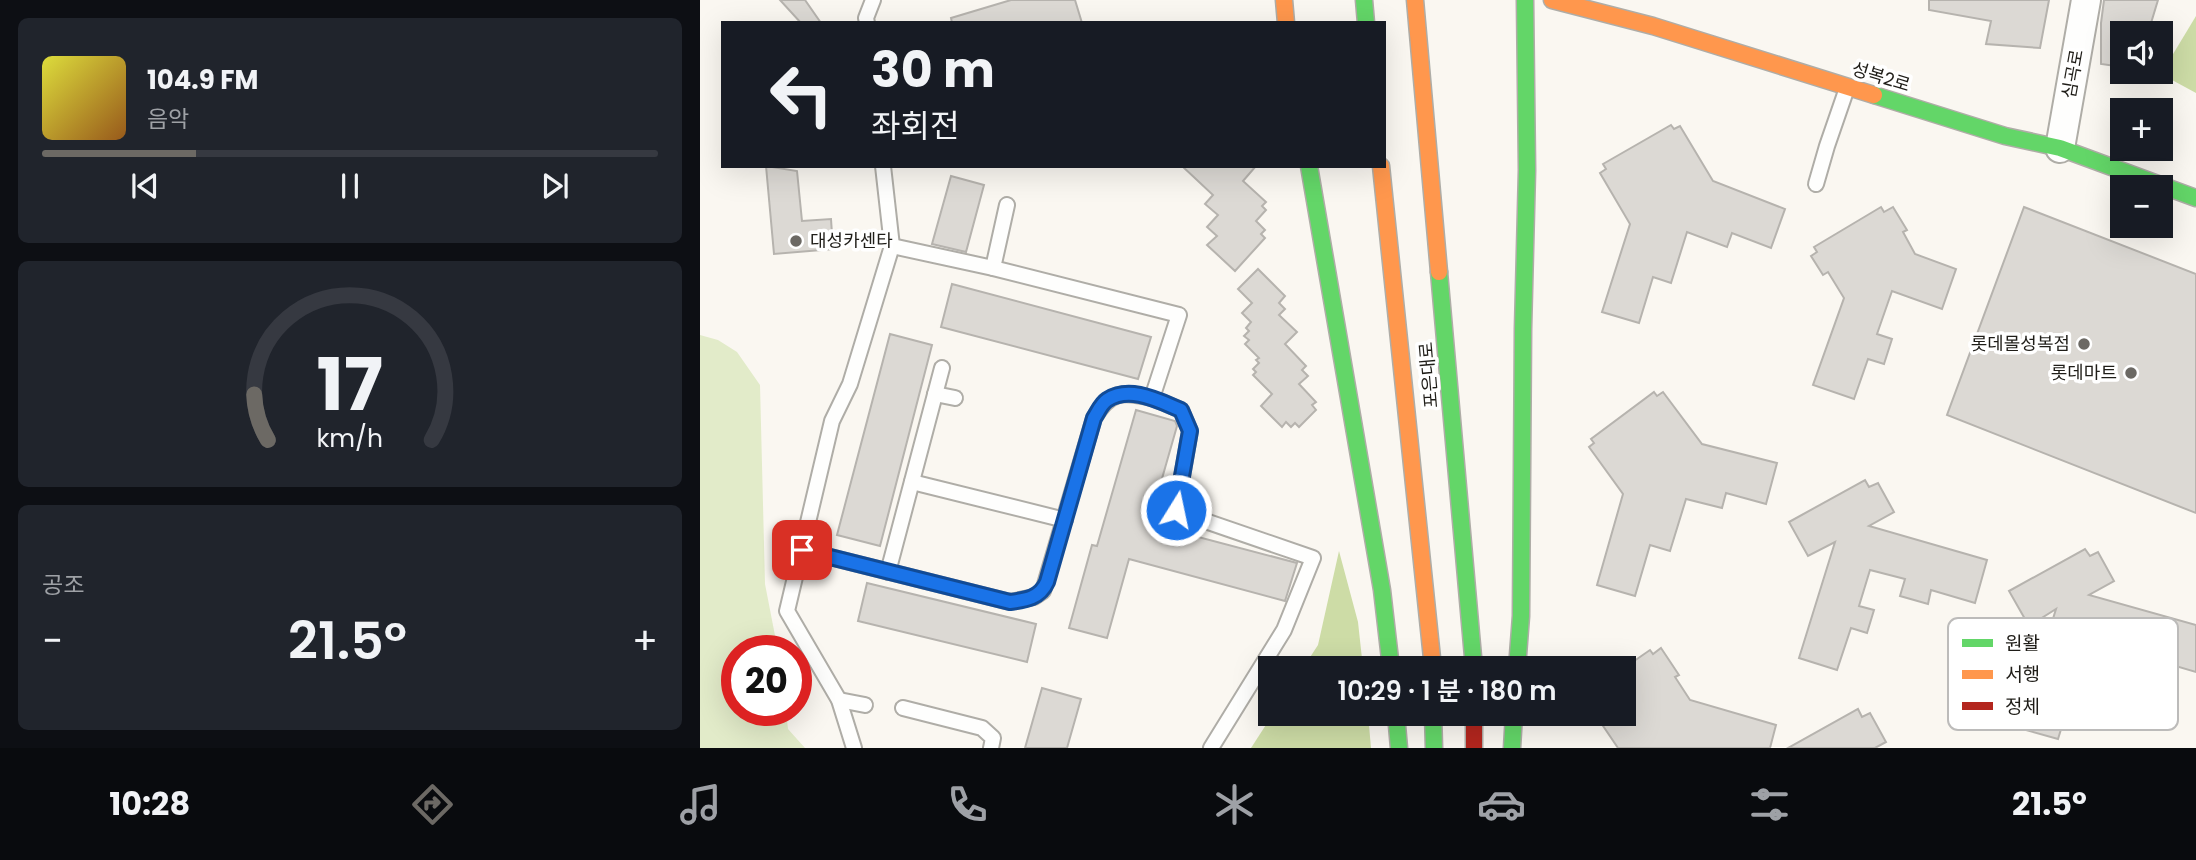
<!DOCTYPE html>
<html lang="ko">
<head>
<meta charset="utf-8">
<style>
	:root { --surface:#171b24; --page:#20242c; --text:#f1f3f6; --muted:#9ea1a6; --line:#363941; --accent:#6c6964 }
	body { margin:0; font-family:Poppins,"Noto Sans KR",sans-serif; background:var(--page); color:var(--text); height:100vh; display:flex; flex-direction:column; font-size:26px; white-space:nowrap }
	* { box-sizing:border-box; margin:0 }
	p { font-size:23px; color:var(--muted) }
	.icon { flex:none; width:38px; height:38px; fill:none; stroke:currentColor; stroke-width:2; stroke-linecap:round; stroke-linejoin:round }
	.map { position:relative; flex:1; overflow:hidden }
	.side { display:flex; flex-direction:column; gap:18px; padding:18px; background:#0d0f14; width:700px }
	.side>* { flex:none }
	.banner { position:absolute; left:21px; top:21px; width:665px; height:147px; border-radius:0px; box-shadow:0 7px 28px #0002; background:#171b24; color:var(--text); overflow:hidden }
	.tools { position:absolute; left:1410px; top:21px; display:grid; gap:14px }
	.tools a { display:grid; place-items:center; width:63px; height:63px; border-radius:0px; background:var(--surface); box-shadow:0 7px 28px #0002; font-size:35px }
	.speed { position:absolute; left:21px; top:635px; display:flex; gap:14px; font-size:35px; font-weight:700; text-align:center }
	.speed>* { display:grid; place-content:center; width:91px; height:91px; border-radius:50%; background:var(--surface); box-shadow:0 7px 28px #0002; line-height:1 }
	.speed .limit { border:10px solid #d22; background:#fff; color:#111 }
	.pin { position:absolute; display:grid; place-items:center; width:60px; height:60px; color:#fff; margin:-30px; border-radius:14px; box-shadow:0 4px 10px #0006 }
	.me { position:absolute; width:77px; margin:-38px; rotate:10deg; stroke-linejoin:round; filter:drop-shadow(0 0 5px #0008) }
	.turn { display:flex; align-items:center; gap:24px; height:147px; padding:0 35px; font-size:32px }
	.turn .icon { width:91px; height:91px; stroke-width:2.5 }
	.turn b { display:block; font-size:49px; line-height:60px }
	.big { font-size:52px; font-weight:600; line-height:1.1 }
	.side .card { flex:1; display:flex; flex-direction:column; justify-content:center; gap:10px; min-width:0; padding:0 24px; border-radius:10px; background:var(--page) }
	.side .dial { align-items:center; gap:0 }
	.dial svg { height:182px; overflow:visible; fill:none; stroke:var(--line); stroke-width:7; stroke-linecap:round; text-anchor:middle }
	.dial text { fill:var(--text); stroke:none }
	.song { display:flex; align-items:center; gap:21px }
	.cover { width:84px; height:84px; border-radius:10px; background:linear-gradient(135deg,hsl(60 70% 55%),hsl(30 70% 35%)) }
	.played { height:7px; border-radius:4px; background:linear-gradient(90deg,var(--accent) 25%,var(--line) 25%) }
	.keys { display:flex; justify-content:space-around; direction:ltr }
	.heat { display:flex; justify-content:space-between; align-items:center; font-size:38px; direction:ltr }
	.trip { position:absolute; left:558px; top:656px; width:378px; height:70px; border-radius:0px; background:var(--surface); box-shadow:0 7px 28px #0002; font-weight:600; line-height:70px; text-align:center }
	.menu { display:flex; height:112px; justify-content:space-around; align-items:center; background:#090b0e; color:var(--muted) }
	.menu .icon { width:49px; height:49px }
	.menu .on { color:var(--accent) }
	.menu b { font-size:32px; color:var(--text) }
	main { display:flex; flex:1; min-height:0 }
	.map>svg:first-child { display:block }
</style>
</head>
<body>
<main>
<section class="side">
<div class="card">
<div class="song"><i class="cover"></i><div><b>104.9 FM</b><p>음악</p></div></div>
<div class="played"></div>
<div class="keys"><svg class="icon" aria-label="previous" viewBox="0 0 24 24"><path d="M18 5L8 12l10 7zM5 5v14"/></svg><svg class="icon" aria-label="pause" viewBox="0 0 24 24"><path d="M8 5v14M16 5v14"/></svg><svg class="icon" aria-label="next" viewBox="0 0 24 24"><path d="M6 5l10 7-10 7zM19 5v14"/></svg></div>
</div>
<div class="card dial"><svg viewBox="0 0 100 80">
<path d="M14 69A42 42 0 1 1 86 69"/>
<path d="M14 69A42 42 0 0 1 8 49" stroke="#6c6964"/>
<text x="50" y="56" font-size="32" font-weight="700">17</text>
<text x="50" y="72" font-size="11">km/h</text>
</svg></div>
<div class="card"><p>공조</p>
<div class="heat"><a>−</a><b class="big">21.5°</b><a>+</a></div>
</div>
</section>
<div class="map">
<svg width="1496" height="748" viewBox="0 0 1496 748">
	<rect width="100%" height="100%" fill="#faf7f1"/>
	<path fill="#e2ebc9" d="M0,335L18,340L37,352L60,385L65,584L78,651H37V710L86,711L88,729L105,748H0Z"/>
	<g fill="#cddca6">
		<path d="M1496,16V93L1461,74Z"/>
		<path d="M639,551L658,622L663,668H603L618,645Z"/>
		<path d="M573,714H668L671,748H551Z"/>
	</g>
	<g fill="#dcd9d4" stroke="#b6b3ae" stroke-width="2">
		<path d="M80,0H105L121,23H101Z"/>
		<path d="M311,0H375L382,23H252L251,18Z"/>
		<path d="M1229,0H1349L1340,48L1286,44L1291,21L1229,10Z"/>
		<path d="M1404,0H1458L1448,33H1423V67L1401,64V23Z"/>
		<path d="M971,125L974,129L980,126L1013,181L1085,209L1071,248L1032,233L1027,247L987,232L971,283L953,277L939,323L902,312L930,224L900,173L906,169L903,164Z"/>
		<path d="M66,166L97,171L102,221L131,219L133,249L74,254Z"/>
		<path d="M482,166H556L543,181L566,202L562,206L566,210L556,221L565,230L561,234L565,238L535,271L507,245L517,236L507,227L518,215L505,204L513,195Z"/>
		<path d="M251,176L284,185L266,252L232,244Z"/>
		<path d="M1181,207L1184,212L1193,207L1207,230L1203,232L1215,254L1256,269L1242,309L1192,291L1177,334L1192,339L1184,364L1168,359L1154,399L1113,385L1144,298L1128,272L1123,275L1111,256L1117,252L1114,247Z"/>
		<path d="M1324,207L1496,274V513L1247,415Z"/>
		<path d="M558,269L585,296L579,303L585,309L579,315L597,332L585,344L606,366L602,370L608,376L599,384L616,402L612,405L616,410L599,427L595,423L591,427L586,422L582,427L561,406L572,394L553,375L556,372L553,369L559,363L556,360L559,358L545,344L549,340L544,336L549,331L546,328L551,322L542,313L552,303L538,289Z"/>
		<path d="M252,284L451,337L438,379L241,327Z"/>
		<path d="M190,334L232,345L180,546L137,535Z"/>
		<path d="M954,392L957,396L963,392L1002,444L1077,463L1066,504L1026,493L1022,508L986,499L970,551L950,545L935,596L897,585L923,494L889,447L894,443L891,439Z"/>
		<path d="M436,410L475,421L477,426L449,524L597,563L585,601L429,559L407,638L369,628L392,545L397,546Z"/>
		<path d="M1165,480L1169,487L1178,483L1194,512L1169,526L1287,560L1275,603L1231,590L1228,604L1200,596L1205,579L1170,570L1159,606L1174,610L1167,633L1151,628L1137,670L1099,658L1135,542L1108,556L1089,522Z"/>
		<path d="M1385,549L1390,556L1398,552L1414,581L1389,595L1496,625V672L1452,659L1448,673L1420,665L1425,648L1390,639L1379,675L1394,679L1388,702L1371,697L1358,739L1319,728L1356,609L1329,626L1309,591Z"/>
		<path d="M167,583L336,624L327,662L158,621Z"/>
		<path d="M961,648L979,675L975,677L990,700L1076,725L1070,748H918L895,714H924V668L950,650L953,654Z"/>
		<path d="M342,688L381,699L367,748H325Z"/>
		<path d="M1158,709L1162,717L1170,713L1186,742L1175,748H1088Z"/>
	</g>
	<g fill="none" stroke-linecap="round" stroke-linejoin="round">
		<g stroke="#afada7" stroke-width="18">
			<g id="lane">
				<path d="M167,23L166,18L173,0"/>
				<path d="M1116,184L1127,146L1147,88"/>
				<path d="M192,246L293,268"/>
				<path d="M235,394L255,398"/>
				<path d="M452,398L481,410L490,431L476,511L613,558L584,630L511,748"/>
				<path d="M212,482L365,520"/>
				<path d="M102,550L310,602L334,597L343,591L394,418C410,391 422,391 452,398L479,315L293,268L307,205"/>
				<path d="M188,572L242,368"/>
				<path d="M139,700L165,705"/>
				<path d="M203,708L282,728L293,738L291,748"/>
				<path d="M154,748L139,700L87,611L132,421L150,384L192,246L183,166"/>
			</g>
		</g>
		<g stroke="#afada7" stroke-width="32">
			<path id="street" d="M1360,148L1386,0"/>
		</g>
		<g stroke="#afada7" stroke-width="19">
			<g id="fast">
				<path d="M664,0L666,23"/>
				<path d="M1174,95L1305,136L1360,148L1496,198"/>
				<path d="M609,166L682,590L691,668"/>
				<path d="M739,272L774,668"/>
				<path d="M817,668L821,616L823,329L827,170L825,0"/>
				<path d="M696,714L699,748"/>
				<path d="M733,714L734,748"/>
				<path d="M812,748L814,714"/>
			</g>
		</g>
		<g stroke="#afada7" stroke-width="19">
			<g id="slow">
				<path d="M584,0L586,23"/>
				<path d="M715,0L739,272"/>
				<path d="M852,0L953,26L1174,95"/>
				<path d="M681,166L733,668"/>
			</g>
		</g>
		<g stroke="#afada7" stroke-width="19">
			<path id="jam" d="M774,714V748"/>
		</g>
		<use href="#lane" stroke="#fefefd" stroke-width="14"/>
		<use href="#street" stroke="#fefefd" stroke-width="28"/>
		<use href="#fast" stroke="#63d668" stroke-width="16"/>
		<use href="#slow" stroke="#ff974d" stroke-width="16"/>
		<use href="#jam" stroke="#b3261e" stroke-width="16"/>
	</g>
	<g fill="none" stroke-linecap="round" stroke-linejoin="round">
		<g stroke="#114b97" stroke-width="18">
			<path id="route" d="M102,550L310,602C326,600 340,598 347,582L394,418C398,412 401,404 407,400C430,385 459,401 481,410L490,431L476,510"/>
		</g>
		<use href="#route" stroke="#1a73e8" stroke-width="12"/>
	</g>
	<g fill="#6c6964" stroke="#fff" stroke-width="2.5">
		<circle cx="96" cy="241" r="7"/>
		<circle cx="1384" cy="344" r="7"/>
		<circle cx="1431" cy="373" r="7"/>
	</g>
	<g text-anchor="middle" stroke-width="7" stroke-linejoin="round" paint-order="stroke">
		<g font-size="18" fill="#1f1d18" stroke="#fff">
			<text transform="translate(1373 74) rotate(-80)" y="6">심곡로</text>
			<text transform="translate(1181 77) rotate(17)" y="6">성복2로</text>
			<text transform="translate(729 375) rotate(-95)" y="6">포은대로</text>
		</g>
		<g font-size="18" fill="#1f1d18" stroke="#fff" text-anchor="end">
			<text x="110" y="247" text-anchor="start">대성카센타</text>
			<text x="1370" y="350">롯데몰성복점</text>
			<text x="1417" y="379">롯데마트</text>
		</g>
	</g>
	<rect x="1248" y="618" width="230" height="112" rx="10" fill="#fff" stroke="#bcbbba" stroke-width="2"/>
	<rect x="1262" y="639" width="31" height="8" fill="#63d668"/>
	<rect x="1262" y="670" width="31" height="9" fill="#ff974d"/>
	<rect x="1262" y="702" width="31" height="8" fill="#b3261e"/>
	<g font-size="19" fill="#1f1d18">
		<text x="1305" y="650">원활</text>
		<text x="1305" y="681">서행</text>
		<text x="1305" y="713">정체</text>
	</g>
</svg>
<div class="tools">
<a><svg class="icon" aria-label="sound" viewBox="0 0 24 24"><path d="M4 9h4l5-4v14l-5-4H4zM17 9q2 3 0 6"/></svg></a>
<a>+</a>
<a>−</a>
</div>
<div class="speed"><div class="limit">20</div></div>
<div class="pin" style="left:102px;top:550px;background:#d93025"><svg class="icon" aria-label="arrive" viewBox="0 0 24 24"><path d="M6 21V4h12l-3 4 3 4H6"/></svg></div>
<svg class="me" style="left:476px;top:510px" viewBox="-20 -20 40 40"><circle r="17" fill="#1a73e8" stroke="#fff" stroke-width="3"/><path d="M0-11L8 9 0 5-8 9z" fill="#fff"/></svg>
<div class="trip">10:29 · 1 분 · 180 m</div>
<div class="banner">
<div class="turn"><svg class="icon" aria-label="left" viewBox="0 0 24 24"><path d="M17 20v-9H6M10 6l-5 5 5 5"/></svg><div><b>30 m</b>좌회전</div></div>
</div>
</div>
</main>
<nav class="menu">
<b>10:28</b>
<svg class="icon on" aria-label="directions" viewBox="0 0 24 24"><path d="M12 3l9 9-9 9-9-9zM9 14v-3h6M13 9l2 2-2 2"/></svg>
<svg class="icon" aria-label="music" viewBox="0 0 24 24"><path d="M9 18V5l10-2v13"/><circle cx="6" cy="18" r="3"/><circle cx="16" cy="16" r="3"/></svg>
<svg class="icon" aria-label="phone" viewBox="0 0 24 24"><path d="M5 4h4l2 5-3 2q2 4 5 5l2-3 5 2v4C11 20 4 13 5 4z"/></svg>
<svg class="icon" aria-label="climate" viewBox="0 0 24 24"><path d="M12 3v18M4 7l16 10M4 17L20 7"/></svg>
<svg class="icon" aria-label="car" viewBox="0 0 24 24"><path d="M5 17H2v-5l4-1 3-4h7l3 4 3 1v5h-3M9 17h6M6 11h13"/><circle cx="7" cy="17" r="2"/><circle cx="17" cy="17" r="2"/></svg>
<svg class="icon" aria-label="filters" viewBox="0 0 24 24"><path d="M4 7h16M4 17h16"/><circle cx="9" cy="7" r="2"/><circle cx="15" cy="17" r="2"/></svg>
<b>21.5°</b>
</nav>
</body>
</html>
